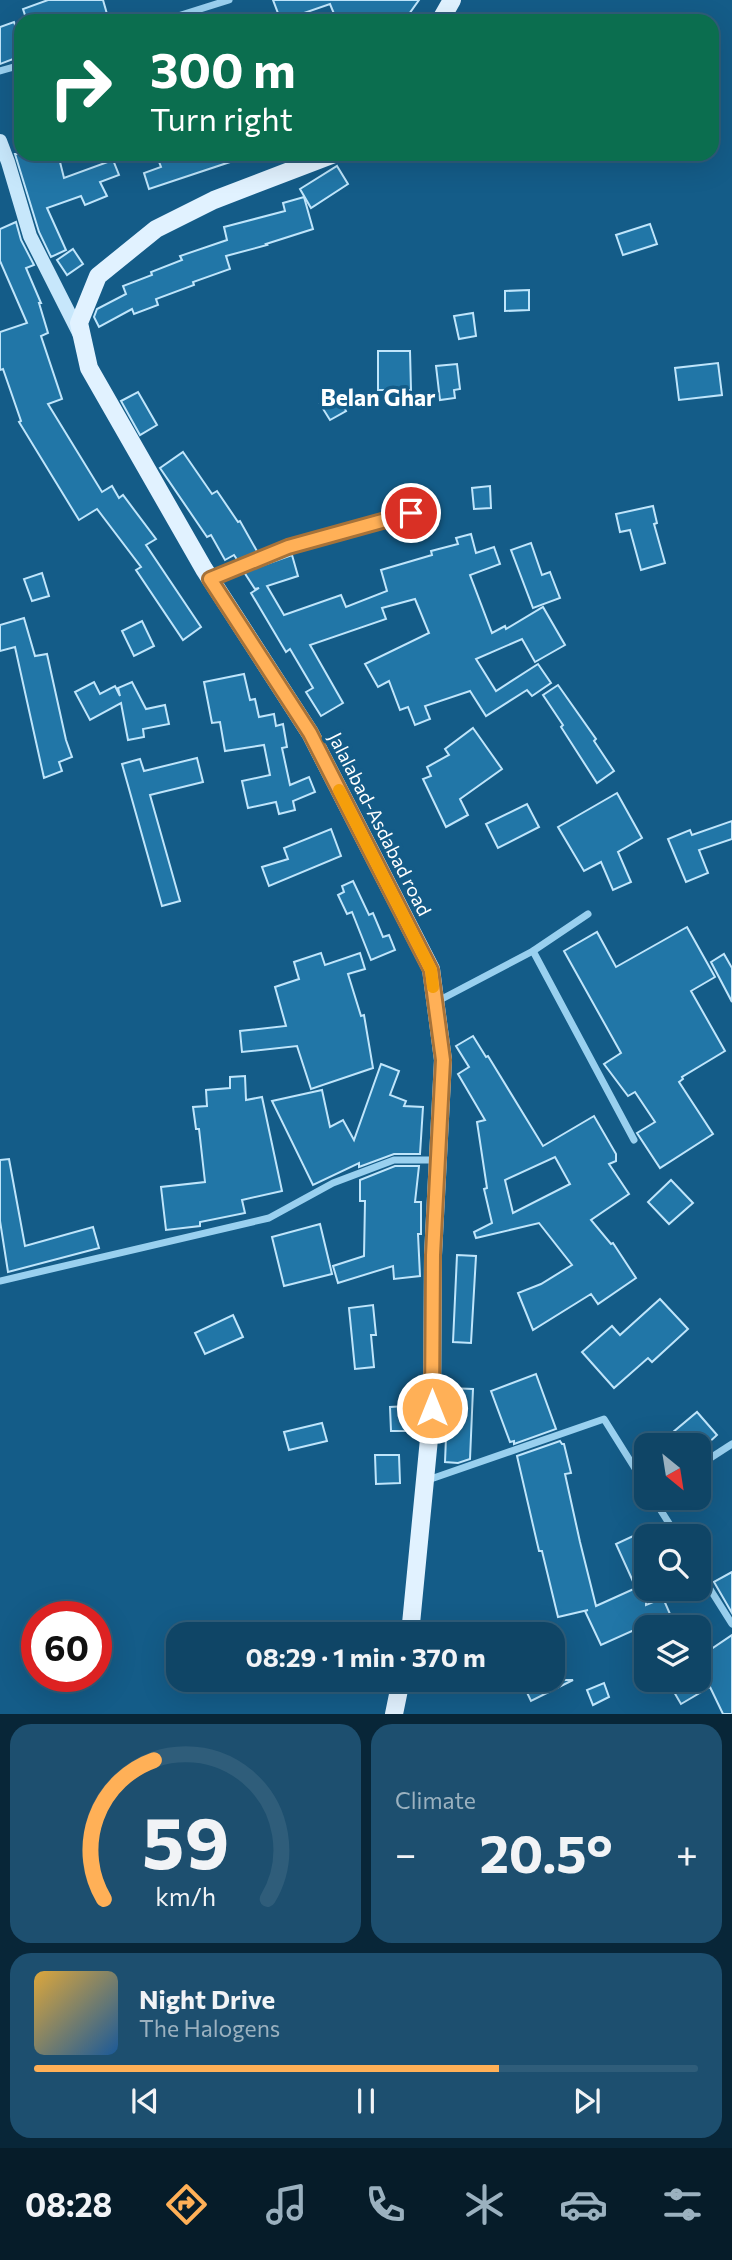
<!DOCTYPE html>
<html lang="en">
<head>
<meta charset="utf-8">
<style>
	:root { --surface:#0f4566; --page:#1d4f6f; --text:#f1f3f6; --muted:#9bb1bf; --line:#2f5d7a; --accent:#ffb057 }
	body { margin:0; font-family:Commissioner,sans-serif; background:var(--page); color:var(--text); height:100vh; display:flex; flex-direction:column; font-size:26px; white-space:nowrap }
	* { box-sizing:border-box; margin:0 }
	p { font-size:23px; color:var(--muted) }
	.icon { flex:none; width:38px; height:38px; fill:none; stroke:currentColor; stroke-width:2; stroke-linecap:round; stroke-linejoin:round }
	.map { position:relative; height:1714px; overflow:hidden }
	.side { display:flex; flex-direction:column; gap:10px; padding:10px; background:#082638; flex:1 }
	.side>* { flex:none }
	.guide { position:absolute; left:14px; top:14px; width:705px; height:147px; border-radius:21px; box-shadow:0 7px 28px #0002,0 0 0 2px var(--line); background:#0b6e4f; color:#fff; overflow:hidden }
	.needle { width:46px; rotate:150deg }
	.controls { position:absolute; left:634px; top:1433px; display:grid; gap:14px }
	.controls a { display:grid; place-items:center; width:77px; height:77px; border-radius:14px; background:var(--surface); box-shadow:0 7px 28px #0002,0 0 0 2px var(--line); font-size:35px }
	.speed { position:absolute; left:21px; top:1601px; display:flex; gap:14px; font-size:35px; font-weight:700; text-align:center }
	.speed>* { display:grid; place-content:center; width:91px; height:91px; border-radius:50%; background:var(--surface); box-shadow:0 7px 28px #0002,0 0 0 2px var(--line); line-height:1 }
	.speed .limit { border:10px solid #d22; background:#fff; color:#111 }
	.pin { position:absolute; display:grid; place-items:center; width:60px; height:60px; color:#fff; margin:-30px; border:4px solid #fff; border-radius:50%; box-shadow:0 2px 7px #0007 }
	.me { position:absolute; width:77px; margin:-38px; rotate:0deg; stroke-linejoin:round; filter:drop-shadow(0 0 5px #0008) }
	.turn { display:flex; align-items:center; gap:24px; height:147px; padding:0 21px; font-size:32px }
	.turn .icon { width:91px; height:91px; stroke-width:2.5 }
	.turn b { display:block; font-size:49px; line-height:60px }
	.big { font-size:52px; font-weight:700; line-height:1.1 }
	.side .tile { flex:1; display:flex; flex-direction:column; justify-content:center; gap:10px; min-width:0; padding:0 24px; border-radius:21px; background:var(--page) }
	.side .dial { align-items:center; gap:0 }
	.dial svg { height:182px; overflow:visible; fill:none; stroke:var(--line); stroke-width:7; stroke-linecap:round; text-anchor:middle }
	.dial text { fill:var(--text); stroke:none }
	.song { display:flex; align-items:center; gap:21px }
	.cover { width:84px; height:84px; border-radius:10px; background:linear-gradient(135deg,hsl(40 70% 55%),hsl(210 70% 35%)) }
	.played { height:7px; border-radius:4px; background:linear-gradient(90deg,var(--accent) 70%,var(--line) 70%) }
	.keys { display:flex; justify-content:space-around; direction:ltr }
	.heat { display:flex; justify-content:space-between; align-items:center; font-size:38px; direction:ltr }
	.side .tiles { flex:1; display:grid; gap:10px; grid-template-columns:1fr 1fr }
	.tile:last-child { grid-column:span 2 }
	.trip { position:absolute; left:166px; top:1622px; width:399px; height:70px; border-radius:21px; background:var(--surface); box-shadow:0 7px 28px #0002,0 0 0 2px var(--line); font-weight:700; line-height:70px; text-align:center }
	.tab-bar { display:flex; height:112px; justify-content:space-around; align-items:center; background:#061c29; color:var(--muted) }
	.tab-bar .icon { width:49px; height:49px }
	.tab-bar .current { color:var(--accent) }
	.tab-bar b { font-size:32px; color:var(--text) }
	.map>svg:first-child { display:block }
</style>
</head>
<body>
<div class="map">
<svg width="732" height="1714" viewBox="0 0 732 1714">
	<rect width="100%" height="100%" fill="#145c88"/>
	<g fill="#2176a7" stroke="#bfe5fb" stroke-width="2" fill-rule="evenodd">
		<path d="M48,0H103L109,21H27L23,9Z"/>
		<path d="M273,0H419L404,21H337L330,4L281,21Z"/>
		<path d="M14,22L21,41V56L0,64V27Z"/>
		<path d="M15,154H58L64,178L113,160L119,175L100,182L107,196L85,205L81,196L47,208L66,250L51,257L39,232Z"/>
		<path d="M156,154H244L245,157L149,189L144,173L161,167Z"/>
		<path d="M337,166L348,184L311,208L300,189Z"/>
		<path d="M304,197L313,229L266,244L267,245L226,256L230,269L193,282L194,285L156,299L158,305L134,314L132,309L99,327L94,317L97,309L126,294L123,286L152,275L151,272L182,260L180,256L227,240L224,227L285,211L283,203Z"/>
		<path d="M16,222L21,240L34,265L26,268L41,303H39L48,333L41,336L62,399L48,404L102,492L112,486L119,498L123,495L156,539L146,545L201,627L183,640L136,570L141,567L97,509L79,520L19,422L21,421L3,369L0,370V332L27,323L0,261V229Z"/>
		<path d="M650,224L657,244L623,255L616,235Z"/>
		<path d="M73,249L83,264L67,275L57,260Z"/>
		<path d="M529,290V310L505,311V291Z"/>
		<path d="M473,313L476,336L459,339L454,316Z"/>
		<path d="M378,351H410L411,390H378Z"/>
		<path d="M718,363L722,395L679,400L675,368Z"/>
		<path d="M457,364L460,389L454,390L455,398L440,400L436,366Z"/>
		<path d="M138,392L157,425L140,435L121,401Z"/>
		<path d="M337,395L346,411L330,420L320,404Z"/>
		<path d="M183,452L212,494L217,491L238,522L240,521L258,553L238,561L234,555L225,560L211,535L207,537L160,468Z"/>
		<path d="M490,486L491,508L474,509L472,488Z"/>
		<path d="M653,506L657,523L654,524L665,563L641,570L630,530L620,532L616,514Z"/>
		<path d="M471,534L476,553L494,547L500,564L470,575L492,633L505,626L506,629L543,607L565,645L535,662L522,639L476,659L496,691L538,664L551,683L532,696L527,690L486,716L470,691L425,706L430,719L415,725L408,707L400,710L389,681L378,687L365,664L429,633L415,599L382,608L386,619L310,645L343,703L321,716L306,692L313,688L290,649L286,652L251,593L259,588L255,589L244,572L292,555L298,576L267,586L284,615L341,595L346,607L387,591L381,570L432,555L431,551L458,544L456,538Z"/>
		<path d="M531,543L542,575L550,572L560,598L533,608L511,550Z"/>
		<path d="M42,573L49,596L32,601L24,579Z"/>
		<path d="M24,618L35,656L47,654L66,740L72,757L59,762L62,771L44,778L15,647L0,651V625Z"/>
		<path d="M142,621L154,646L134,656L122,631Z"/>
		<path d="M244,674L250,700L255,699L259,717L274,714L276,726L283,724L287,747L282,748L290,785L309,777L315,792L293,801L295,810L279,814L276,802L248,808L242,781L270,775L264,745L225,751L220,722L212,723L204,682Z"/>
		<path d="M94,682L100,694L115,686L120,696L118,688L132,682L146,709L165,705L169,724L143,729L144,737L128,740L121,703L90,720L75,692Z"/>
		<path d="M558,685L596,739L594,741L614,771L597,783L561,727L563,725L543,695Z"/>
		<path d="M473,728L502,769L460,799L468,815L446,827L423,779L431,776L427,767L449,755L445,749Z"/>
		<path d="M197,758L203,782L150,795L180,901L162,906L122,764L140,759L144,771Z"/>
		<path d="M617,793L642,838L618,852L631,882L613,890L601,862L584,871L558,827Z"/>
		<path d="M527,804L539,827L498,848L486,824Z"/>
		<path d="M732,821V839L699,850L708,873L686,882L668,839L690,830L692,835Z"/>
		<path d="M331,829L341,856L269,886L262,867L288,859L284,848Z"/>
		<path d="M353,881L369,915L373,913L383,937L389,935L395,950L371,960L352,912L347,914L338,895L344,892L342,886Z"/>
		<path d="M687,927L715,977L691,991L725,1051L682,1077L683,1079L679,1082L713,1134L660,1168L637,1133L655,1122L635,1092L628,1096L604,1064L621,1053L564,951L597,932L616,967Z"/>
		<path d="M321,953L325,965L360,953L365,969L348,974L361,1016L364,1015L373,1068L311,1089L297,1046L242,1052L240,1031L286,1026L275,987L299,979L294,962Z"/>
		<path d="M724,954L732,968V1002L711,962Z"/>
		<path d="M473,1036L486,1057L488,1056L543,1146L594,1116L616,1154V1161L609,1164L629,1194L591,1220L611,1244L613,1243L636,1278L598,1304L591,1294L533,1330L518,1293L541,1284L572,1265L539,1223L476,1238L474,1232L492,1223L484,1189L487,1188L477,1122L485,1120L458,1074L469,1067L456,1046ZM555,1157L570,1184L513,1213L505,1180Z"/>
		<path d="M381,1064L399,1071L390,1095L406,1101L404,1106L423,1107L420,1154H394L359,1167V1163L313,1185L272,1101L322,1090L330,1127L343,1120L354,1140Z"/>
		<path d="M245,1076L246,1100L262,1097L282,1191L242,1200L245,1213L200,1222V1226L166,1230L161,1187L205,1182L199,1129H196L193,1107L207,1106L206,1090L230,1088V1077Z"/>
		<path d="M9,1159L25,1246L93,1227L99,1248L8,1272L0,1221V1160Z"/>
		<path d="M395,1166H419L415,1202H421V1234H418L420,1276L394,1279L393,1266L338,1283L333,1266L364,1256L365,1201H360V1180Z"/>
		<path d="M671,1180L693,1203L669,1224L648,1202Z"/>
		<path d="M320,1224L332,1274L284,1286L272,1237Z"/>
		<path d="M457,1255L476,1256L471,1343L453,1342Z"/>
		<path d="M660,1299L688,1329L652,1362L648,1358L614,1388L582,1352L612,1326L620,1335Z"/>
		<path d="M373,1305L376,1335H371L374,1367L355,1369L349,1308Z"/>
		<path d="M233,1315L243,1337L205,1354L195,1333Z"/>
		<path d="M536,1374L556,1429L514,1444V1441L510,1442L491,1391Z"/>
		<path d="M448,1388L473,1389L470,1459L458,1463L445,1462Z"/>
		<path d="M407,1406L409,1431H391L390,1407Z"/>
		<path d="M697,1412L717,1435L705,1446H682L672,1433Z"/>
		<path d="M322,1423L327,1441L289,1450L284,1432Z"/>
		<path d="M560,1441L562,1444H564L571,1473L565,1474L580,1542L596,1606L636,1588L616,1544L646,1530V1605L663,1598L670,1614L601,1645L585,1611L588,1610L558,1617L542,1551H539L517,1456Z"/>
		<path d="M375,1455H399L400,1483L376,1484Z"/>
		<path d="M732,1572V1613L714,1582Z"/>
		<path d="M732,1635V1714H723L710,1687L681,1704L667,1680H698V1658Z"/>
		<path d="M521,1680H573L531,1701Z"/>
		<path d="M604,1683L609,1697L593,1705L587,1690Z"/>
	</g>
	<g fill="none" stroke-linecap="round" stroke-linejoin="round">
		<g stroke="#99d0ef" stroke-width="7">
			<path d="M162,21L229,0"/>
			<path d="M0,71L21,65"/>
			<path d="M211,579L288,547L411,513L430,515"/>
			<path d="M533,951L634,1140"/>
			<path d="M436,1002L533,951L588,914"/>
			<path d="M0,1281L269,1218L333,1183L394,1160H436"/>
			<path d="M698,1466L732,1444"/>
			<path d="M425,1481L604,1419L646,1486"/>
			<path d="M653,1498L677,1536"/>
			<path d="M698,1570L732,1624"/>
		</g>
		<path stroke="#c7e7fb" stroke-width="14" d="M0,141L8,162L30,236L79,333"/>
		<g stroke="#e1f2ff" stroke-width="18">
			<path d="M440,21L452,0"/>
			<path d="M334,154L214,200L156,229L98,276L79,323L89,368L204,569L310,733L431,969L443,1060L433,1255L432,1408L410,1634"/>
			<path d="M394,1714L401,1680"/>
		</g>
	</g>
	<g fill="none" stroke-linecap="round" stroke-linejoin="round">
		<g stroke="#a67239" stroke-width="18">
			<path id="route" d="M411,513L288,547L210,579L310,733L431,970L443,1060L433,1255L432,1408"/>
		</g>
		<use href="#route" stroke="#ffb057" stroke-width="12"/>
		<path stroke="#f59e0b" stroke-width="12" d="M339,790L431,970L433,987"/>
	</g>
	<g text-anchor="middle" stroke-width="7" stroke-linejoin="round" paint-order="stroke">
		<g font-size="19" fill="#fff" stroke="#145c88">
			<text transform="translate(380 824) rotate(63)" y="7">Jalalabad-Asdabad road</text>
		</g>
		<g font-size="23" font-weight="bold" fill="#fff" stroke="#145c88">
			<text x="378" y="406">Belan Ghar</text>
		</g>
	</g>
</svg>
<div class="controls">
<a><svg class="needle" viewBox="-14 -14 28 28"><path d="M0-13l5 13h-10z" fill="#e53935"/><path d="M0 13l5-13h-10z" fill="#9bb1bf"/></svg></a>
<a><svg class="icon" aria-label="search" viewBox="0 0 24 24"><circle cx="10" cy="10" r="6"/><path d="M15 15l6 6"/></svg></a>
<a><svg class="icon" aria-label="layers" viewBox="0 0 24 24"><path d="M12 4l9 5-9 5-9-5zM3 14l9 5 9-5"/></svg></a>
</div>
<div class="speed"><div class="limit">60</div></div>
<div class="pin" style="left:411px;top:513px;background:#d93025"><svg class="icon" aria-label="arrive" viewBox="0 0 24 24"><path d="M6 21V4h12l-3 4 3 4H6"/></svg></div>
<svg class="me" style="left:432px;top:1408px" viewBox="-20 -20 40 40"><circle r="17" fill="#ffb057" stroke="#fff" stroke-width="3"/><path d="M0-11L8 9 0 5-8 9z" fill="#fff"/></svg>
<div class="trip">08:29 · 1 min · 370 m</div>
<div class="guide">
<div class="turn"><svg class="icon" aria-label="right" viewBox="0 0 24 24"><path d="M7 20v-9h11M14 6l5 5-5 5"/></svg><div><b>300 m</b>Turn right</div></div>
</div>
</div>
<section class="side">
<div class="tiles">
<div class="tile dial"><svg viewBox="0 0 100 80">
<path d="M14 69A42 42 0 1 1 86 69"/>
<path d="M14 69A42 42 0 0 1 36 8" stroke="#ffb057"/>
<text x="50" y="56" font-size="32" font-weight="700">59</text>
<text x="50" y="72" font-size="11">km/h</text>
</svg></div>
<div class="tile"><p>Climate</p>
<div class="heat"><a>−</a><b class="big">20.5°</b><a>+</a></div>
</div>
<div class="tile">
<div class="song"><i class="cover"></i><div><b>Night Drive</b><p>The Halogens</p></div></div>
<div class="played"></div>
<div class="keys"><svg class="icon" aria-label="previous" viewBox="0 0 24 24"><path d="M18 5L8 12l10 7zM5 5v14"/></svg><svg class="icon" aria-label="pause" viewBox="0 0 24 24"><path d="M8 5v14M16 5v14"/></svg><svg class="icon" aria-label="next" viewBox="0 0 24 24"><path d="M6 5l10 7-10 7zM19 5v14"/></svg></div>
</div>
</div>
</section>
<nav class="tab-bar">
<b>08:28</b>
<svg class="icon current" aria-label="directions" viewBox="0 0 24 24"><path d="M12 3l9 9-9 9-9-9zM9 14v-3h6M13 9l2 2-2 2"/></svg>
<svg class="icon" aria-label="music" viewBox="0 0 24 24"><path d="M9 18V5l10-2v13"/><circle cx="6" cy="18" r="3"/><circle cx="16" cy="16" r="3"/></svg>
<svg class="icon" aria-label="phone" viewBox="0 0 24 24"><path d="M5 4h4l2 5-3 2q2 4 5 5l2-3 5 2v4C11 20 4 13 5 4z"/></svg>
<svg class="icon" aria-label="climate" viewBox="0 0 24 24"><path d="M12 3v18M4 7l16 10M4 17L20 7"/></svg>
<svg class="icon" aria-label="car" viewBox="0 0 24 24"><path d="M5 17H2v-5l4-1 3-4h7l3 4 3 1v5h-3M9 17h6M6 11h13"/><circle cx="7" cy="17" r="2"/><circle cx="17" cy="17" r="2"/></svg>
<svg class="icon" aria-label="filters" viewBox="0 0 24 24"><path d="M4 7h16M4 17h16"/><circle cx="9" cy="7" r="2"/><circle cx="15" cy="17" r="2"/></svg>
</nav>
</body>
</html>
